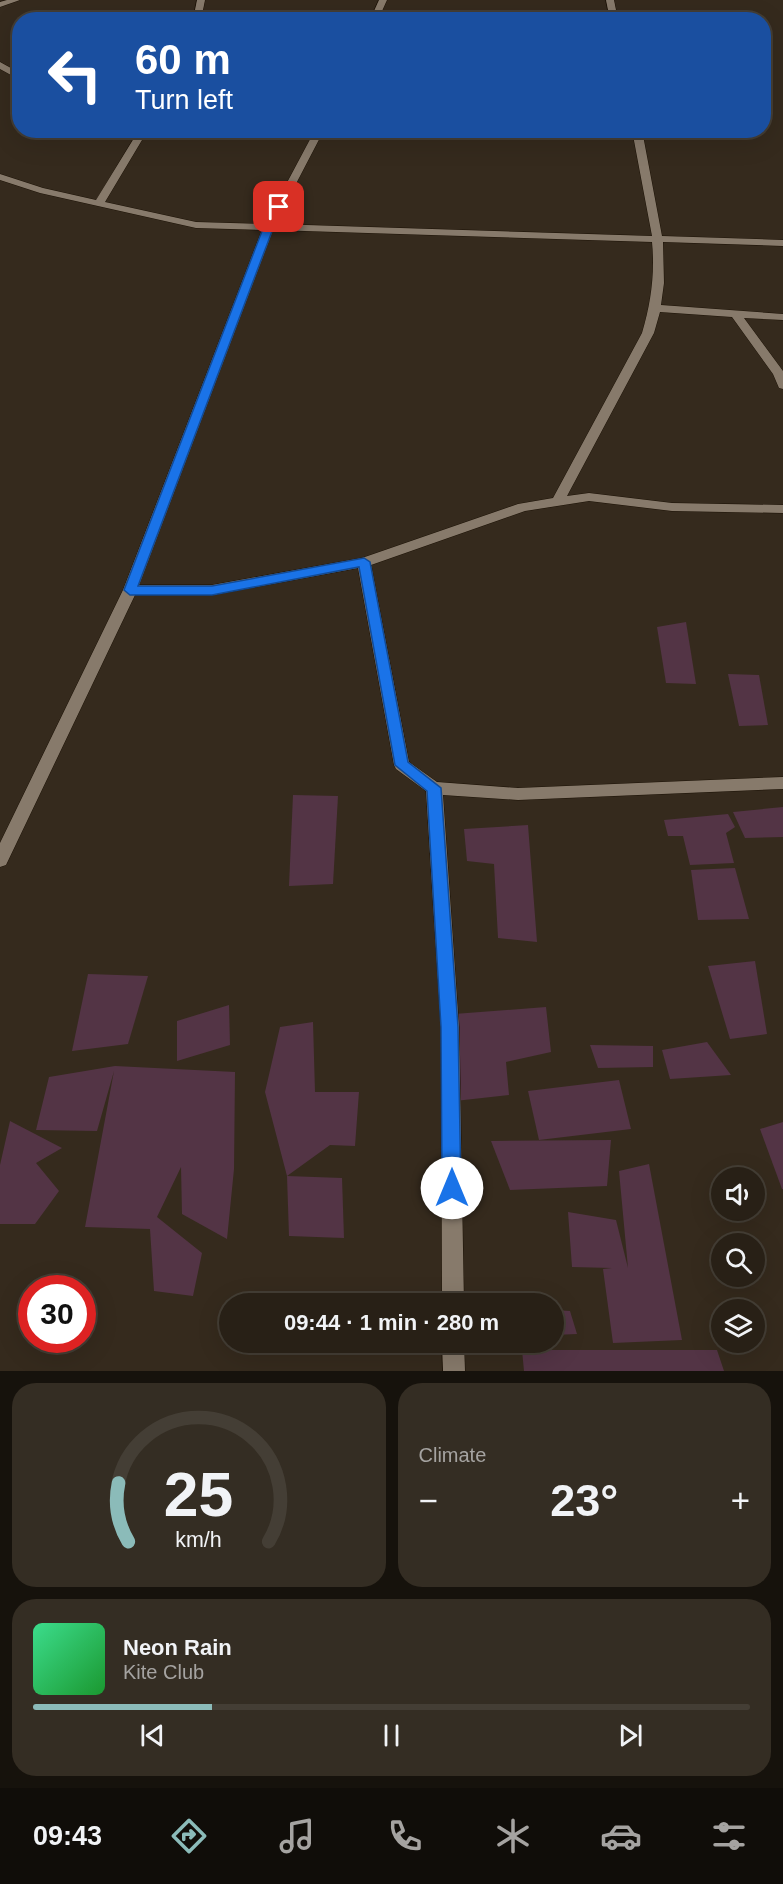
<!DOCTYPE html>
<html lang="en">
<head>
<meta charset="utf-8">
<style>
	:root { --surface:#282016; --page:#342d23; --text:#f1f3f6; --muted:#a5a3a1; --line:#443e35; --accent:#8bbbb9 }
	body { margin:0; font-family:Helvetica,sans-serif; background:var(--page); color:var(--text); height:100vh; display:flex; flex-direction:column; font-size:22px; white-space:nowrap }
	* { box-sizing:border-box; margin:0 }
	p { font-size:20px; color:var(--muted) }
	.icon { flex:none; width:33px; height:33px; fill:none; stroke:currentColor; stroke-width:2; stroke-linecap:round; stroke-linejoin:round }
	.map { position:relative; height:1371px; overflow:hidden }
	.sheet { display:flex; flex-direction:column; gap:12px; padding:12px; background:#16120c; flex:1 }
	.sheet>* { flex:none }
	.banner { position:absolute; left:12px; top:12px; width:759px; height:126px; border-radius:24px; box-shadow:0 6px 24px #0002,0 0 0 2px var(--line); background:#1a4fa0; color:#fff; overflow:hidden }
	.controls { position:absolute; left:711px; top:1167px; display:grid; gap:12px }
	.controls a { display:grid; place-items:center; width:54px; height:54px; border-radius:50%; background:var(--surface); box-shadow:0 6px 24px #0002,0 0 0 2px var(--line); font-size:30px }
	.speed { position:absolute; left:18px; top:1275px; display:flex; gap:12px; font-size:30px; font-weight:700; text-align:center }
	.speed>* { display:grid; place-content:center; width:78px; height:78px; border-radius:50%; background:var(--surface); box-shadow:0 6px 24px #0002,0 0 0 2px var(--line); line-height:1 }
	.speed .limit { border:9px solid #d22; background:#fff; color:#111 }
	.pin { position:absolute; display:grid; place-items:center; width:51px; height:51px; color:#fff; margin:-26px; border-radius:12px; box-shadow:0 3px 9px #0006 }
	.me { position:absolute; width:66px; margin:-33px; rotate:0deg; stroke-linejoin:round; filter:drop-shadow(0 0 4px #0008) }
	.turn { display:flex; align-items:center; gap:21px; height:126px; padding:0 24px; font-size:27px }
	.turn .icon { width:78px; height:78px; stroke-width:2.5 }
	.turn b { display:block; font-size:42px; line-height:51px }
	.big { font-size:45px; font-weight:700; line-height:1.1 }
	.sheet .widget { flex:1; display:flex; flex-direction:column; justify-content:center; gap:9px; min-width:0; padding:0 21px; border-radius:24px; background:var(--page) }
	.sheet .dial { align-items:center; gap:0 }
	.dial svg { height:156px; overflow:visible; fill:none; stroke:var(--line); stroke-width:7; stroke-linecap:round; text-anchor:middle }
	.dial text { fill:var(--text); stroke:none }
	.song { display:flex; align-items:center; gap:18px }
	.cover { width:72px; height:72px; border-radius:9px; background:linear-gradient(135deg,hsl(150 70% 55%),hsl(130 70% 35%)) }
	.played { height:6px; border-radius:3px; background:linear-gradient(90deg,var(--accent) 25%,var(--line) 25%) }
	.keys { display:flex; justify-content:space-around; direction:ltr }
	.heat { display:flex; justify-content:space-between; align-items:center; font-size:33px; direction:ltr }
	.sheet .tiles { flex:1; display:grid; gap:12px; grid-template-columns:1fr 1fr }
	.widget:last-child { grid-column:span 2 }
	.trip { position:absolute; left:219px; top:1293px; width:345px; height:60px; border-radius:30px; background:var(--surface); box-shadow:0 6px 24px #0002,0 0 0 2px var(--line); font-weight:700; line-height:60px; text-align:center }
	.dock { display:flex; height:96px; justify-content:space-around; align-items:center; background:#100d09; color:var(--muted) }
	.dock .icon { width:42px; height:42px }
	.dock .selected { color:var(--accent) }
	.dock b { font-size:27px; color:var(--text) }
	.map>svg:first-child { display:block }
</style>
</head>
<body>
<div class="map">
<svg width="783" height="1371" viewBox="0 0 783 1371">
	<rect width="100%" height="100%" fill="#352a1d"/>
	<g fill="#533445">
		<path d="M686,622L696,684L666,683L657,627Z"/>
		<path d="M728,674L759,675L768,725L739,726Z"/>
		<path d="M293,795L338,796L333,884L289,886Z"/>
		<path d="M783,807V837L745,838L733,812Z"/>
		<path d="M728,814L735,827L726,833L734,863L690,865L683,836H668L664,820Z"/>
		<path d="M528,825L537,942L498,938L494,864L467,861L464,829Z"/>
		<path d="M735,868L749,919L698,920L691,870Z"/>
		<path d="M755,961L767,1034L730,1039L708,966Z"/>
		<path d="M88,974L148,976L128,1044L72,1051Z"/>
		<path d="M229,1005L230,1045L177,1061V1021Z"/>
		<path d="M546,1007L551,1052L506,1062L509,1095L455,1101L454,1014Z"/>
		<path d="M313,1022L315,1092H359L355,1146L330,1145L287,1176L265,1092L280,1027Z"/>
		<path d="M707,1042L731,1075L670,1079L662,1050Z"/>
		<path d="M590,1045L653,1046V1067L598,1068Z"/>
		<path d="M115,1066L235,1072L234,1169L227,1239L182,1214L181,1167L157,1217L202,1253L193,1296L154,1291L150,1229L85,1227L114,1071L97,1131L36,1130L49,1077Z"/>
		<path d="M619,1080L631,1129L539,1140L528,1091Z"/>
		<path d="M10,1121L62,1148L36,1163L59,1191L35,1224H0V1165Z"/>
		<path d="M783,1122V1189H782L760,1129Z"/>
		<path d="M611,1140L607,1186L510,1190L491,1141Z"/>
		<path d="M649,1164L682,1340L613,1343L603,1269L612,1268L572,1267L568,1212L616,1220L628,1268L619,1171Z"/>
		<path d="M287,1176L342,1178L344,1238L289,1236Z"/>
		<path d="M554,1310L570,1311L577,1334L554,1335Z"/>
		<path d="M522,1350H717L724,1371H524Z"/>
	</g>
	<g fill="none" stroke-linecap="round" stroke-linejoin="round">
		<g stroke="#1c1206" stroke-width="1">
			<g id="street">
				<path d="M7,0H20L0,7V2Z"/>
				<path d="M197,0H205L201,20H193Z"/>
				<path d="M379,0H387L378,20H370Z"/>
				<path d="M606,0H614L618,20H610Z"/>
				<path d="M0,62L20,73V80L0,69Z"/>
				<path d="M139,130H148L105,202L196,222L265,224L315,130H324L275,224L652,236L632,130H642L662,236L783,240V246L663,242L664,283L661,305L783,314V320L744,318L783,371V389L779,388L773,374L732,317L660,312L654,333L567,496L589,493L672,503L783,505V513L672,511L589,501L525,511L371,565L409,762L437,782L518,788L783,777V789L518,800L443,795L459,1027L464,1304H442L441,1027L426,791L396,769L394,765L358,568L212,595H135L6,865L0,867V843L123,590L262,230L196,228L40,193L0,180V174L43,188L96,200ZM273,230L652,242C655,274 651,303 642,333L553,498L518,504L362,558L212,585H139Z"/>
				<path d="M442,1342H464L465,1371H443Z"/>
			</g>
		</g>
		<use href="#street" fill="#877a6b" fill-rule="evenodd"/>
	</g>
	<path fill="#1a73e8" stroke="#114b97" stroke-width="1.5" d="M276,205L284,207L274,226L138,586H212L364,558L370,562L408,762L441,788L458,1027L461,1188L458,1195L452,1197L445,1195L442,1188L441,1027L427,791L395,765L359,567L212,595H130L124,590L264,226Z"/>
</svg>
<div class="controls">
<a><svg class="icon" aria-label="sound" viewBox="0 0 24 24"><path d="M4 9h4l5-4v14l-5-4H4zM17 9q2 3 0 6"/></svg></a>
<a><svg class="icon" aria-label="search" viewBox="0 0 24 24"><circle cx="10" cy="10" r="6"/><path d="M15 15l6 6"/></svg></a>
<a><svg class="icon" aria-label="layers" viewBox="0 0 24 24"><path d="M12 4l9 5-9 5-9-5zM3 14l9 5 9-5"/></svg></a>
</div>
<div class="speed"><div class="limit">30</div></div>
<div class="pin" style="left:279px;top:207px;background:#d93025"><svg class="icon" aria-label="arrive" viewBox="0 0 24 24"><path d="M6 21V4h12l-3 4 3 4H6"/></svg></div>
<svg class="me" style="left:452px;top:1188px" viewBox="-20 -20 40 40"><circle r="19" fill="#fff"/><path d="M0-13L10 11 0 6-10 11z" fill="#1a73e8"/></svg>
<div class="trip">09:44 · 1 min · 280 m</div>
<div class="banner">
<div class="turn"><svg class="icon" aria-label="left" viewBox="0 0 24 24"><path d="M17 20v-9H6M10 6l-5 5 5 5"/></svg><div><b>60 m</b>Turn left</div></div>
</div>
</div>
<section class="sheet">
<div class="tiles">
<div class="widget dial"><svg viewBox="0 0 100 80">
<path d="M14 69A42 42 0 1 1 86 69"/>
<path d="M14 69A42 42 0 0 1 9 39" stroke="#8bbbb9"/>
<text x="50" y="56" font-size="32" font-weight="700">25</text>
<text x="50" y="72" font-size="11">km/h</text>
</svg></div>
<div class="widget"><p>Climate</p>
<div class="heat"><a>−</a><b class="big">23°</b><a>+</a></div>
</div>
<div class="widget">
<div class="song"><i class="cover"></i><div><b>Neon Rain</b><p>Kite Club</p></div></div>
<div class="played"></div>
<div class="keys"><svg class="icon" aria-label="previous" viewBox="0 0 24 24"><path d="M18 5L8 12l10 7zM5 5v14"/></svg><svg class="icon" aria-label="pause" viewBox="0 0 24 24"><path d="M8 5v14M16 5v14"/></svg><svg class="icon" aria-label="next" viewBox="0 0 24 24"><path d="M6 5l10 7-10 7zM19 5v14"/></svg></div>
</div>
</div>
</section>
<nav class="dock">
<b>09:43</b>
<svg class="icon selected" aria-label="directions" viewBox="0 0 24 24"><path d="M12 3l9 9-9 9-9-9zM9 14v-3h6M13 9l2 2-2 2"/></svg>
<svg class="icon" aria-label="music" viewBox="0 0 24 24"><path d="M9 18V5l10-2v13"/><circle cx="6" cy="18" r="3"/><circle cx="16" cy="16" r="3"/></svg>
<svg class="icon" aria-label="phone" viewBox="0 0 24 24"><path d="M5 4h4l2 5-3 2q2 4 5 5l2-3 5 2v4C11 20 4 13 5 4z"/></svg>
<svg class="icon" aria-label="climate" viewBox="0 0 24 24"><path d="M12 3v18M4 7l16 10M4 17L20 7"/></svg>
<svg class="icon" aria-label="car" viewBox="0 0 24 24"><path d="M5 17H2v-5l4-1 3-4h7l3 4 3 1v5h-3M9 17h6M6 11h13"/><circle cx="7" cy="17" r="2"/><circle cx="17" cy="17" r="2"/></svg>
<svg class="icon" aria-label="filters" viewBox="0 0 24 24"><path d="M4 7h16M4 17h16"/><circle cx="9" cy="7" r="2"/><circle cx="15" cy="17" r="2"/></svg>
</nav>
</body>
</html>
